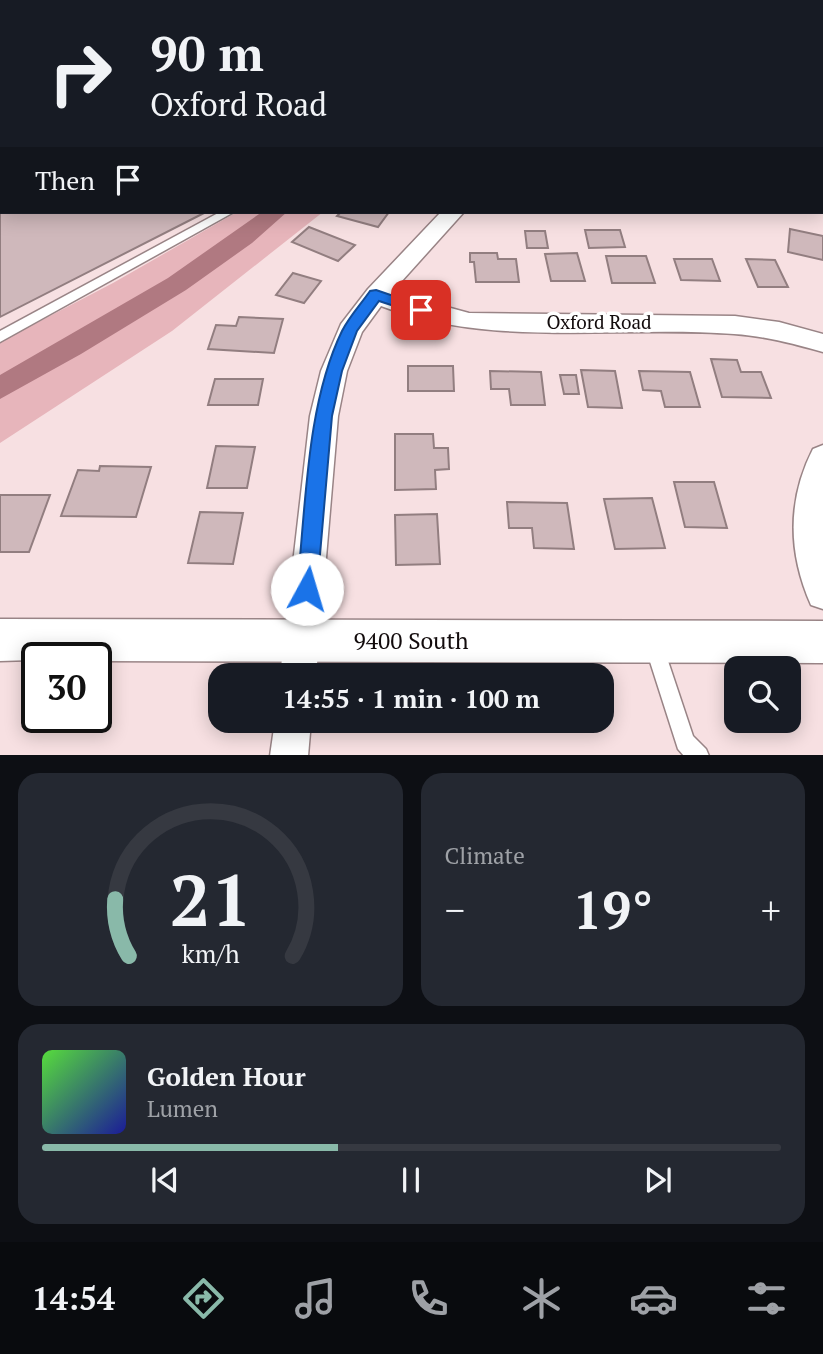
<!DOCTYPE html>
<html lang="en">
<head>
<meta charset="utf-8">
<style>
	:root { --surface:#171b24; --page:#242831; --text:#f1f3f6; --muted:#9ea1a6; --line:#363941; --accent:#89b9a9 }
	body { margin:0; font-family:"PT Serif",serif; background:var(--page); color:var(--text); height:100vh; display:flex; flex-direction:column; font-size:26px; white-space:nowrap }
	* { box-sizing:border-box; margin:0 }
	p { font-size:23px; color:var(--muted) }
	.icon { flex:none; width:38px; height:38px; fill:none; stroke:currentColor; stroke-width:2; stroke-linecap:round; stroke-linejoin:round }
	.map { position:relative; height:755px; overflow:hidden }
	.sheet { display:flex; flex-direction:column; gap:18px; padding:18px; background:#0d0f14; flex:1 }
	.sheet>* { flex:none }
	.banner { position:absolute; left:0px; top:0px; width:824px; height:214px; box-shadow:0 4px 18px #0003; background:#171b24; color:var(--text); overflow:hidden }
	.tools { position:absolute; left:724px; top:656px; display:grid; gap:14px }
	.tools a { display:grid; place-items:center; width:77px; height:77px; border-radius:14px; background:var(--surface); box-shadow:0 4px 18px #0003; font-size:35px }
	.speed { position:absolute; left:21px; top:642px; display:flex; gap:14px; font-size:35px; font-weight:700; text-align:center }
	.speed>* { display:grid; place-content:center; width:91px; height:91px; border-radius:50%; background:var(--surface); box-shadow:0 4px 18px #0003; line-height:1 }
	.speed .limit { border:4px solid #111; border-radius:10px; background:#fff; color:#111 }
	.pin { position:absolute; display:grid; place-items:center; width:60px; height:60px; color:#fff; margin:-30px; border-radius:14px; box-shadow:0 4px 10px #0006 }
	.me { position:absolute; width:77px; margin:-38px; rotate:6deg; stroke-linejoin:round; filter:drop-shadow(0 0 5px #0008) }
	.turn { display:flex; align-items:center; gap:24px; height:147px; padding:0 35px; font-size:32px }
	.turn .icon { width:91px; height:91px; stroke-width:2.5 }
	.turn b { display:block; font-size:49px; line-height:60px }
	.then { display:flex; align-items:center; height:66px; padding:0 35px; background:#0003; gap:14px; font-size:26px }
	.big { font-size:52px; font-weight:700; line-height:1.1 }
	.sheet .card { flex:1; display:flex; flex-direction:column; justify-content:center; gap:10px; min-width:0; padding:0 24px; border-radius:21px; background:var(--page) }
	.sheet .dial { align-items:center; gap:0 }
	.dial svg { height:182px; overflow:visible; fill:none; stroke:var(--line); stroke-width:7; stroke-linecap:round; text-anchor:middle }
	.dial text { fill:var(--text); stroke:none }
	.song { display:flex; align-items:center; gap:21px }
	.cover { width:84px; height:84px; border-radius:10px; background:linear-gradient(135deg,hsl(110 70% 55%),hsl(240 70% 35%)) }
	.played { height:7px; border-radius:4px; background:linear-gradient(90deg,var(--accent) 40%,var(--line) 40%) }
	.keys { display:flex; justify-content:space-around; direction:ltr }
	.heat { display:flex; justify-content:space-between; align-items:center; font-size:38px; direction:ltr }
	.sheet .tiles { flex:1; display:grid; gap:18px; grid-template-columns:1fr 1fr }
	.card:last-child { grid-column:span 2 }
	.trip { position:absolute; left:208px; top:663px; width:406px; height:70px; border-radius:21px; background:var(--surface); box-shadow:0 4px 18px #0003; font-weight:700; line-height:70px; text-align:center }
	.tab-bar { display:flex; height:112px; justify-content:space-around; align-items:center; background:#090b0e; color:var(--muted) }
	.tab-bar .icon { width:49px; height:49px }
	.tab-bar .active { color:var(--accent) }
	.tab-bar b { font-size:32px; color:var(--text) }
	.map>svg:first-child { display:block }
</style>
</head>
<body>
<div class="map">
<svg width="823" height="756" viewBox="0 0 823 756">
	<rect width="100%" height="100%" fill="#f7e0e2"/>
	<path fill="#e7b5bb" d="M237,212H323L172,331L0,443V342L113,283Z"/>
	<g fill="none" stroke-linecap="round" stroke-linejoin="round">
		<g fill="#b07981" fill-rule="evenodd">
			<path d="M449,0H465L447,2Z"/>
			<path d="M262,212H287L252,243L186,290L81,354L0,399V375L168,278Z"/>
		</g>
	</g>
	<g fill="#cfb8bb" stroke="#927e80" stroke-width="2">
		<path d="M0,34L2,212H206L0,317Z"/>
		<path d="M341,212H389L378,227L337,216Z"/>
		<path d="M309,227L355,245L338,261L292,242Z"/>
		<path d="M790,229L823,236V260L788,252Z"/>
		<path d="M585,230H620L625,247L589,248Z"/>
		<path d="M525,231H545L548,248H527Z"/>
		<path d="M470,253H497L498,259H516L519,282H476L474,262H470Z"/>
		<path d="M577,253L585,281H551L545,254Z"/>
		<path d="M606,256H646L655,283H612Z"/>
		<path d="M674,259H712L720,281L681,280Z"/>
		<path d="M746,259L775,260L788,287H758Z"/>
		<path d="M293,273L321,281L304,303L276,295Z"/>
		<path d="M239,317L283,319L274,353L208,349L216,325L236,326Z"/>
		<path d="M711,359L737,360L741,372H761L771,398L722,397Z"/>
		<path d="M408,366H453L454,391H408Z"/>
		<path d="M581,370L615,371L622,408L588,407Z"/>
		<path d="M490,371L541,372L545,405H511L509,389H491Z"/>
		<path d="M639,371L690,372L700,407H665L661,391L643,390Z"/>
		<path d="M560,375H576L579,394H564Z"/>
		<path d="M215,379H263L258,405H208Z"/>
		<path d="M395,434H433L434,448H448L449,469L435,470L436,489L395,490Z"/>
		<path d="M216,446L255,447L247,488H207Z"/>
		<path d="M100,466L151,467L136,517L61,516L78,470L99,471Z"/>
		<path d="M674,482H714L727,528L685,527Z"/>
		<path d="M0,495H50L29,552H0Z"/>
		<path d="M652,498L665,548L615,549L604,499Z"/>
		<path d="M507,502L567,503L574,549L534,548L532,528H509Z"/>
		<path d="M200,512L243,513L233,564L188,563Z"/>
		<path d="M437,514L440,564L396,565L395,515Z"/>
	</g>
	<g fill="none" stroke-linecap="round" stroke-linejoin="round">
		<g stroke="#998486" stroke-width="3">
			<g id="service">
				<path d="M95,0H113L116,2H97Z"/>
				<rect x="313" y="0" width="8" height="2"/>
				<rect x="428" y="0" width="8" height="2"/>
				<rect x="822" y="2" width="1" height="4"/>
				<path d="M220,212H234L0,342V331Z"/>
				<path d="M654,637L661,640L693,736L706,749L709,756H684L678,749L645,646L647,640Z"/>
			</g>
		</g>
		<g stroke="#998486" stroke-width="3">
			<g id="minor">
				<path d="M689,0H703L704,2H690Z"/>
				<rect x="822" y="54" width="1" height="10"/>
				<rect x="822" y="145" width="1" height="12"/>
				<path d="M441,212H464L392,292L469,313L735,316L779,322L823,334V352C794,344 765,336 734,334C617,325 493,349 381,306L362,332L347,371L338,416L316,676H280L310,416L321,371L341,324L368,289Z"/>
				<path d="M823,445V609L811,605C788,553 787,500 813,449Z"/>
				<path d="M275,721H311L308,756H270Z"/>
			</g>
		</g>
		<g stroke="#998486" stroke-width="3">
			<path id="tertiary" d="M0,619L823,621V663L96,661V658L0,661Z"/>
		</g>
		<use href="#service" fill="#fff" fill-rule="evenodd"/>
		<use href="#minor" fill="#fff" fill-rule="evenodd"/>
		<use href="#tertiary" fill="#fff" fill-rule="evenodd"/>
	</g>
	<path fill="#1a73e8" stroke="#114b97" stroke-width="2" d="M376,290L426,307L429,310L421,315L379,301L357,331L342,371L332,416L317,589L314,595L307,598L300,595L297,589C306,507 306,405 342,331C349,317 361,304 370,291Z"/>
	<g text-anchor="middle" stroke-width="7" stroke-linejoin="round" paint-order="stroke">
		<g font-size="19" fill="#120b0c" stroke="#fff">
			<text x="599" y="329">Oxford Road</text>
		</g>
		<g font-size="23" fill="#120b0c" stroke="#fff">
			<text x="411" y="649">9400 South</text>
		</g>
	</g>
</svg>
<div class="tools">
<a><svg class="icon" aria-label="search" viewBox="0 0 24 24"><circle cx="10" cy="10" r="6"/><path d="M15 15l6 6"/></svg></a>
</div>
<div class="speed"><div class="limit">30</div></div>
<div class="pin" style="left:421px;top:310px;background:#d93025"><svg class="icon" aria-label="arrive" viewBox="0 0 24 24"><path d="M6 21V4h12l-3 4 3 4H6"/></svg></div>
<svg class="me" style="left:307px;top:589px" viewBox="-20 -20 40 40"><circle r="19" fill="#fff"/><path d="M0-13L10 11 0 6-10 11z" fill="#1a73e8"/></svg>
<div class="trip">14:55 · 1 min · 100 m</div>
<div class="banner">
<div class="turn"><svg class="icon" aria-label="right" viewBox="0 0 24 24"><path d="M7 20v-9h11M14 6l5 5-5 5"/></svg><div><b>90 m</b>Oxford Road</div></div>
<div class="then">Then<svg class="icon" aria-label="arrive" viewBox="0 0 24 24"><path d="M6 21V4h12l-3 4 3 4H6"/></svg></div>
</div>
</div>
<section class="sheet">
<div class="tiles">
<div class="card dial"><svg viewBox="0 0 100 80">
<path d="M14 69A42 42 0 1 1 86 69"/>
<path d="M14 69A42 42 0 0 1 8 44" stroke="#89b9a9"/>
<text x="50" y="56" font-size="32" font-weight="700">21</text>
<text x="50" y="72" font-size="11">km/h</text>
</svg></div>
<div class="card"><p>Climate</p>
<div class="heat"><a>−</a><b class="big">19°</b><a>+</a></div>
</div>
<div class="card">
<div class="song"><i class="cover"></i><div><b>Golden Hour</b><p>Lumen</p></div></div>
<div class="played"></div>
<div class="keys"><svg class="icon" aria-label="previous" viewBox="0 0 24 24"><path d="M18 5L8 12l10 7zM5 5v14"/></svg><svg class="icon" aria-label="pause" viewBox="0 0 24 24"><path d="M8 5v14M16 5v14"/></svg><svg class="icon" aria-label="next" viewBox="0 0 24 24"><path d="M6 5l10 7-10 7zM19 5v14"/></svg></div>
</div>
</div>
</section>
<nav class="tab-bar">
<b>14:54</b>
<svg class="icon active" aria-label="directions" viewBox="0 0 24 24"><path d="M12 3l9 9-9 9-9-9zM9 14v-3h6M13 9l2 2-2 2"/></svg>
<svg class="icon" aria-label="music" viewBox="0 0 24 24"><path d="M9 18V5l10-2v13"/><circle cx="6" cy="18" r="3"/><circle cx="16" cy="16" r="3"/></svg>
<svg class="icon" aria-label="phone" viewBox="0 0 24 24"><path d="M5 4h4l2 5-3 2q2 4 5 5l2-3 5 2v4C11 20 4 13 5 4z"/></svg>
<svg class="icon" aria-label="climate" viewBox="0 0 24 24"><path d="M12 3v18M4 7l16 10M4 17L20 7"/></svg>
<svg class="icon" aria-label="car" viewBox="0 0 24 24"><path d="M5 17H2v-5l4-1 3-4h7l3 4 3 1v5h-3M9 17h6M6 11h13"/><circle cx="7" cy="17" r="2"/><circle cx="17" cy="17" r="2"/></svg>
<svg class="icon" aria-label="filters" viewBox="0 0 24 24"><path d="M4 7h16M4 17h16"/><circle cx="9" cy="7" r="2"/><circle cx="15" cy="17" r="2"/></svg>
</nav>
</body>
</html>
